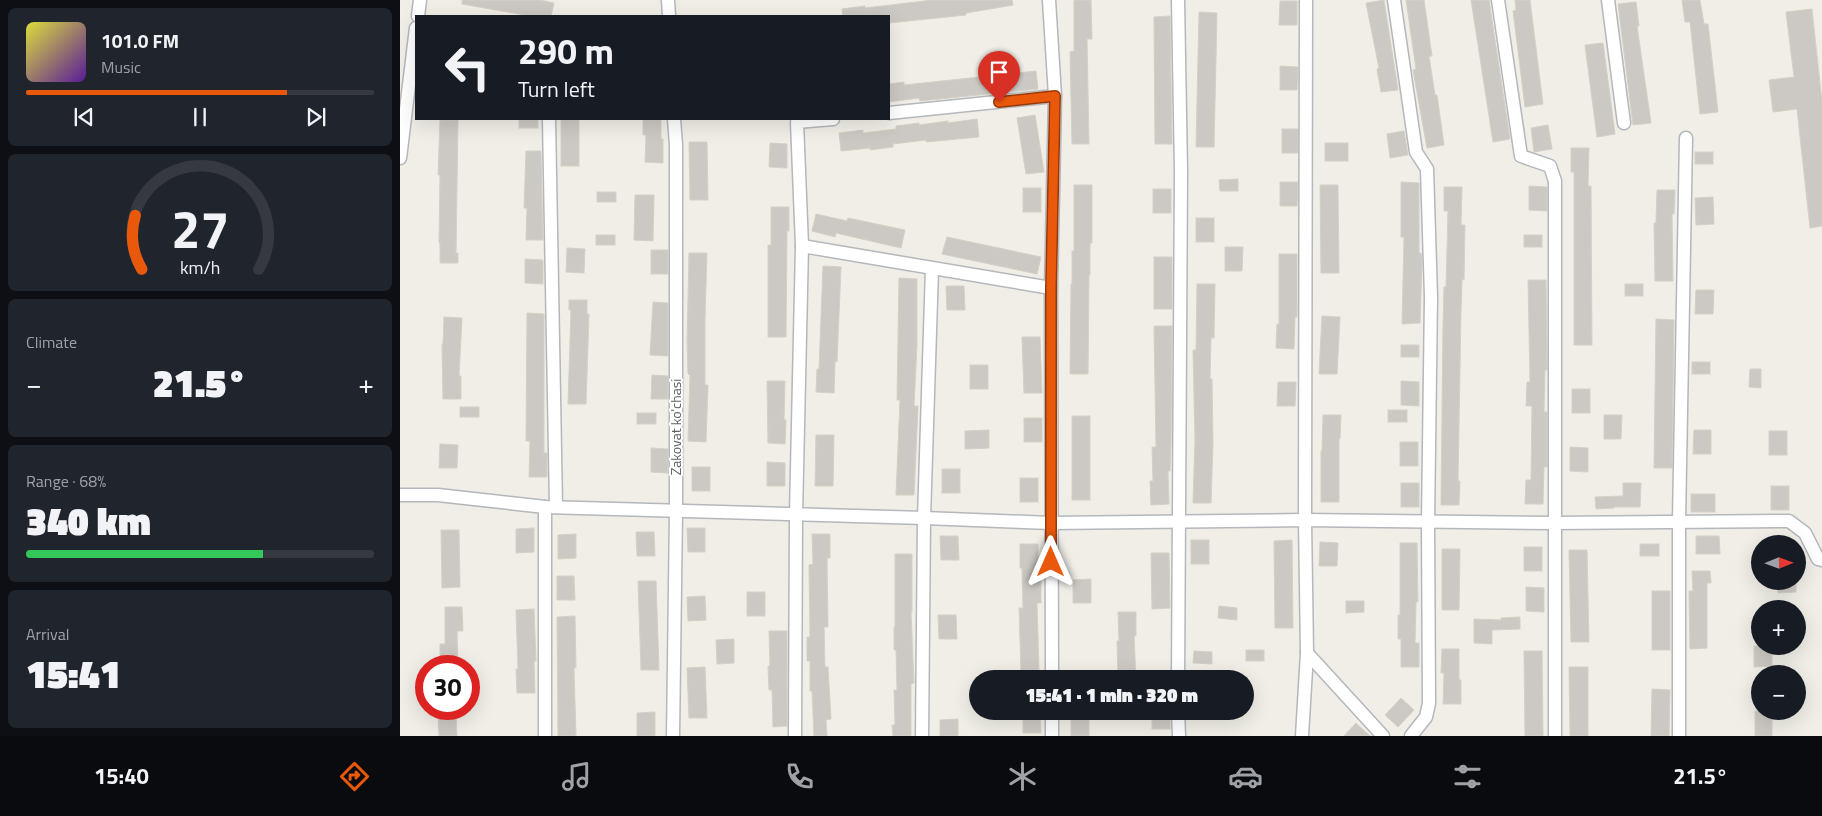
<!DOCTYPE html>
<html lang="en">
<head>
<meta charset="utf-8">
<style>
	:root { --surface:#171b24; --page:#20242c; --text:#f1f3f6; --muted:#9ea1a6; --line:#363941; --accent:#ea580c }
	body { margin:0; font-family:"Titillium Web",sans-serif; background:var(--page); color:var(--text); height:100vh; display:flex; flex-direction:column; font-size:19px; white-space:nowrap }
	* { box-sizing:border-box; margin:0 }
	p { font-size:16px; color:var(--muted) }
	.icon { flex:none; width:28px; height:28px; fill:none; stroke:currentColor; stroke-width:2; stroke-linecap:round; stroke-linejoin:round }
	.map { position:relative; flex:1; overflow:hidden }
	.panel { display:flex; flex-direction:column; gap:8px; padding:8px; background:#0d0f14; width:400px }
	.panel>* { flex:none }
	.top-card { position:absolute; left:15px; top:15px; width:475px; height:105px; border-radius:0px; box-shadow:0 5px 20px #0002; background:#171b24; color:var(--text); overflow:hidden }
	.needle { width:32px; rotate:89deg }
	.fabs { position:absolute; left:1351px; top:535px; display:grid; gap:10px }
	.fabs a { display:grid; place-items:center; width:55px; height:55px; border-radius:50%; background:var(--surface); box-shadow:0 5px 20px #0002; font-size:25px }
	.speed { position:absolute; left:15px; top:655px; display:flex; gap:10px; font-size:25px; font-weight:700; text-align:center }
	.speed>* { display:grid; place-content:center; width:65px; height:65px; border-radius:50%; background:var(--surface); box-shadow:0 5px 20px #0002; line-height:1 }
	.speed .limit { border:8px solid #d22; background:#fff; color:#111 }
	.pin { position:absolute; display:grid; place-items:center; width:42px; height:42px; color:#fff; margin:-51px -21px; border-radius:50% 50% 50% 0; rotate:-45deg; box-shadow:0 0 5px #0007 }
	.pin .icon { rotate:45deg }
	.me { position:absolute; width:55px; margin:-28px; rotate:0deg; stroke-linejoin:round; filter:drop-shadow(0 0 4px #0008) }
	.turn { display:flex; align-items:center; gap:18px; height:105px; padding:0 20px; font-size:22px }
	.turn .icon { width:65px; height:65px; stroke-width:2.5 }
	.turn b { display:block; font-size:35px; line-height:42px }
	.big { font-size:38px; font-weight:800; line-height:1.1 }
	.panel .widget { flex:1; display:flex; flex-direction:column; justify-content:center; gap:8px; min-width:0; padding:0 18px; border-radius:8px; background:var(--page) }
	.panel .dial { align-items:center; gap:0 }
	.dial svg { height:130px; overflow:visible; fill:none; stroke:var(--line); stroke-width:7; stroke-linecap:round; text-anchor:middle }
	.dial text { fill:var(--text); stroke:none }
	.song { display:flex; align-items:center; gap:15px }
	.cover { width:60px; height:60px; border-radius:8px; background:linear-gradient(135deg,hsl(60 70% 55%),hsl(270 70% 35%)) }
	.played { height:5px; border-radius:2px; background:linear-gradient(90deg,var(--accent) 75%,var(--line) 75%) }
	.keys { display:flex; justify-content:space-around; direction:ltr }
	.heat { display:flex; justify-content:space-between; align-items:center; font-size:28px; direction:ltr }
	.charge { height:8px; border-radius:4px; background:linear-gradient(90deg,#34c759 68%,var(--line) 0) }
	.trip { position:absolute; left:569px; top:670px; width:285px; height:50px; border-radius:25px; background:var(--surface); box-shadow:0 5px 20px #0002; font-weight:800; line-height:50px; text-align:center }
	.tabs { display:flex; height:80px; justify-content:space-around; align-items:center; background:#090b0e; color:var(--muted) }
	.tabs .icon { width:35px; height:35px }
	.tabs .current { color:var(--accent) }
	.tabs b { font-size:22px; color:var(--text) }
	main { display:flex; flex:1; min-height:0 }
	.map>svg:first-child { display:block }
</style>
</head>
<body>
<main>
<section class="panel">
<div class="widget">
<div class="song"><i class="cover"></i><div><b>101.0 FM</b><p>Music</p></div></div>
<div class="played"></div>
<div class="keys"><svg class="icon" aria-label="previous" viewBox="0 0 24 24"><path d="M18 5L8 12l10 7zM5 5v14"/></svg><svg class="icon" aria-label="pause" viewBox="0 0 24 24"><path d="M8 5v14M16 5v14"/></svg><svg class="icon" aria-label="next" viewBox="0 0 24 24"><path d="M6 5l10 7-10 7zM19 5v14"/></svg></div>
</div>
<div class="widget dial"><svg viewBox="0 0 100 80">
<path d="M14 69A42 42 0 1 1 86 69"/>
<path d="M14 69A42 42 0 0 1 10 36" stroke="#ea580c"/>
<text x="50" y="56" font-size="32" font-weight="700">27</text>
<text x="50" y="72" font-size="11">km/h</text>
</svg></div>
<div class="widget"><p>Climate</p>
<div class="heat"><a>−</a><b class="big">21.5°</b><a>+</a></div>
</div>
<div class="widget"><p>Range · 68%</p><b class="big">340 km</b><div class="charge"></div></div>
<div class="widget"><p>Arrival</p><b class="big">15:41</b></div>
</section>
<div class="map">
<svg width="1422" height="736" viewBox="0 0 1422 736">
	<rect width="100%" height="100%" fill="#f0eee7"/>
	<g fill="#ccc9c4" stroke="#d5d0c5">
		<path d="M62,0H140L154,3L151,16H130L62,4Z"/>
		<path d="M533,0H612L613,5L566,13V15L489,23V16H443L442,9L465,6V8Z"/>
		<path d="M674,0H691L692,39H687L689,144H672L670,52L674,51Z"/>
		<path d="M984,0L998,90L981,92L977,69L979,68L966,3Z"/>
		<path d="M1006,0H1024L1032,56H1029L1035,95H1037L1044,145L1027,148L1013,70L1016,69Z"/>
		<path d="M1071,0H1089L1110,139L1093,142Z"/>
		<path d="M1115,0H1130L1143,104L1125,107L1113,11L1116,10Z"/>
		<path d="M1282,0H1300L1304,24H1308L1318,112L1300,114L1290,22H1285Z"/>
		<path d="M880,1H897V25H879Z"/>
		<path d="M1236,2L1239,26H1237L1251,123L1233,125L1218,4Z"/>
		<path d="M1412,9L1422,102V226L1410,228L1397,109L1373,112L1369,80L1394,77L1386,12Z"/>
		<path d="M799,12L817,13L814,147H796Z"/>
		<path d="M770,16L772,144H755L754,17Z"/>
		<path d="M1203,43L1215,134L1197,137L1185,45Z"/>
		<path d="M880,66L898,67L897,90H880Z"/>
		<path d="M636,71L638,89L520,101L519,98L489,102V84L504,82V85Z"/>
		<path d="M635,115L644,172L626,174L617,118Z"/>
		<rect x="119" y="119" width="19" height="9"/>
		<rect x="161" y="119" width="18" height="47"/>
		<path d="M243,119H261V139H263V163L245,162L246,135H243Z"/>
		<path d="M577,119L579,137L526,142V140L493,144V147L470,150V148L441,151L439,133L463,130V133L496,129V126L519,123V125L548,121V123Z"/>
		<path d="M40,120H58L56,253H58V263H40V243H39L40,175H38Z"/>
		<path d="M1148,125L1152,149L1134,152L1131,128Z"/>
		<rect x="882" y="129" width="16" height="24"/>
		<path d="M1004,131L1008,155L990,158L987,134Z"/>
		<path d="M289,142H307L308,200H290Z"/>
		<path d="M370,143L387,144V168L369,167Z"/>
		<rect x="925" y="143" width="23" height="18"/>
		<path d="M1171,148H1189L1188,186H1191L1192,345H1174V172H1171Z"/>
		<path d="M126,151H141L143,240H126L127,208H124Z"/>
		<rect x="1295" y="152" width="18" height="12"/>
		<path d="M838,179V191H820L819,180Z"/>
		<path d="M880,182H898L897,206H880Z"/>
		<path d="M1001,182L1019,183V253H1021L1022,259L1020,323L1002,324L1004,237H1001Z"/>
		<path d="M674,185H692V243H690V275H689L688,374H670L671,284H672V251H674Z"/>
		<path d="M920,185H938L939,273H921Z"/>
		<path d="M1129,186L1147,187V211L1129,210Z"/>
		<path d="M1044,187H1062L1061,225H1065L1064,280L1062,279L1061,311L1058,481H1060L1059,505H1041L1043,325L1044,287H1046L1048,211H1044Z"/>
		<rect x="623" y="188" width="18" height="24"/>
		<rect x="753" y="189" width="18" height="24"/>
		<path d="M1257,190H1275L1274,214H1272L1273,281H1255L1254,223H1256Z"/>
		<rect x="197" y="192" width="19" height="10"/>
		<path d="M235,195H254L253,241L234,240Z"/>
		<path d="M1313,197L1314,224L1296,225L1295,198Z"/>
		<path d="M371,207H389V231H387L386,337H368V245H371Z"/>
		<path d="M416,214L447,221L448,218L505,230L501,248L436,233L435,237L412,231Z"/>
		<rect x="796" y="218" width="18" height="24"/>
		<rect x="196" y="235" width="19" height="10"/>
		<rect x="1124" y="235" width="18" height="12"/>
		<path d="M547,237L641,257L637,274L542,254Z"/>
		<path d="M825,247H843L842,271H825Z"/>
		<path d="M167,248L185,249L184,273L166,272Z"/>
		<rect x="251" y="250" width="17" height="24"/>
		<path d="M289,253H307L305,318V385H308L306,442L288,441L290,375L288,374L287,341Z"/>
		<path d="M879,254H897V317H895L894,349L876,348L877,324H879Z"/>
		<rect x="754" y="257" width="18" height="52"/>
		<path d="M125,259L143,260V284L125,283Z"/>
		<path d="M423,266L441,267L437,362L435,361L434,393L416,392L417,369H419Z"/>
		<path d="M499,278L517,279V345L514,406H518L514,495H496L500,400H497Z"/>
		<path d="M1128,280H1146L1147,370H1145L1144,412H1147V467H1144L1143,504H1125L1126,480H1131L1132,406H1126L1127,382H1130Z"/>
		<path d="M797,284H815L814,338H811L810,379H812L813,443L811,503H793L795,441L793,350H796Z"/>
		<rect x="1225" y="284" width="18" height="12"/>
		<path d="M546,286H564L565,310H547Z"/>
		<path d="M1296,290H1314L1313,314H1295Z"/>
		<path d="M169,300H187V314H189L186,404H168L171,310H169Z"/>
		<path d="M253,302L268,303V356L250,355Z"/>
		<path d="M127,313L144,314V453H147V477H129L130,441H126Z"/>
		<path d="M922,316L940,317L937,374H919Z"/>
		<path d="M44,317L62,318L59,376H61V399H43L42,344H43Z"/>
		<path d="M1256,319L1274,320L1272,468H1254Z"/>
		<path d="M754,326H772L771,443L770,471H768L769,504L751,505L750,481H753L752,447H756Z"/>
		<path d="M622,337H640L642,393H624Z"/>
		<rect x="1001" y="345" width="18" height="12"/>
		<rect x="1292" y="362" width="18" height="12"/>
		<rect x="570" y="365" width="18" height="24"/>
		<path d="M1350,369H1361V388L1349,387Z"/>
		<path d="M252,375L268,376V399H251Z"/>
		<path d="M367,381H385L384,420H386L385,444L368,443Z"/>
		<path d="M1001,381L1019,382V406L1001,405Z"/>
		<path d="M878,382H896L895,406H877Z"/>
		<rect x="1172" y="389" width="18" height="24"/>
		<rect x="60" y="407" width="19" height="10"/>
		<rect x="988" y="410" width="19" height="12"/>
		<rect x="237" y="413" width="19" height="11"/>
		<path d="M923,415H941L940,439H939V502H921V451H922Z"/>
		<path d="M1204,415H1222L1221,439H1204Z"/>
		<rect x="672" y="416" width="18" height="84"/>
		<rect x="624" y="418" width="18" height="24"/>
		<path d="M589,430V448L565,449V431Z"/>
		<path d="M1294,430H1311V454H1293Z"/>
		<rect x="1369" y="431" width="18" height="24"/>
		<path d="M416,435H434L433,486H415Z"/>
		<rect x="1000" y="442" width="18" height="24"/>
		<path d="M40,444L58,445L57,468H39Z"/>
		<path d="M1170,447L1188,448V472L1170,471Z"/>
		<path d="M251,448L268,449V473L251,472Z"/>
		<path d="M367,462L385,463V486H367Z"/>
		<rect x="292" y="467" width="18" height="24"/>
		<rect x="542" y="469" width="18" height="24"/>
		<rect x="620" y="478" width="18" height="24"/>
		<rect x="1001" y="483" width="18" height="24"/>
		<path d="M1223,483H1241L1240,507H1214V508L1196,509L1195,497L1223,496Z"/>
		<rect x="1371" y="486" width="18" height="24"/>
		<rect x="1291" y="494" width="24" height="18"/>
		<path d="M134,528V552L116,553V529Z"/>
		<path d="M287,528H305V552H288Z"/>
		<path d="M41,530H59L60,587L42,588Z"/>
		<path d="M236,532H254L255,556H237Z"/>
		<path d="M176,534V558L158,559V535Z"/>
		<path d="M412,534H430V558H427L428,627H424L425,667H428L431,719L426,720L427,736H414L412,691H410V661H407V637H410L409,565L413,564Z"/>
		<path d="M540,536H558L559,560H541Z"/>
		<path d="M1296,536H1319L1320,554H1296Z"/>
		<rect x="791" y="540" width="18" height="24"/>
		<path d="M892,540L893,628H875L874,541Z"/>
		<path d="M920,542L938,543L937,566H919Z"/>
		<path d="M1000,543H1017L1018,602H1016L1015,643H1019V667H1001V639H998V615H1000Z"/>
		<path d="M620,544H638V579H641V603H637L639,671H621L619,608H623L622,568H620Z"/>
		<rect x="1240" y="544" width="19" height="12"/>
		<rect x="1124" y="547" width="18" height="24"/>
		<path d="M1042,549H1060L1059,610H1042Z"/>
		<path d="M1169,550H1187L1189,642H1171Z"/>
		<path d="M751,553H769L770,608L752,609Z"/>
		<path d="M495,554H512V612H511L514,683L511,684V736H493L492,725H495L494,690H497L496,650H494V627H495Z"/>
		<path d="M1292,571H1310L1311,583H1307V648L1290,649L1289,591H1293Z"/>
		<path d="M157,576H174L175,600H157Z"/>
		<path d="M691,579V603H673V580Z"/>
		<path d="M238,581H256L259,670H241Z"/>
		<path d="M1378,581H1396V592L1378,593Z"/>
		<path d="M1126,587L1144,588V612L1126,611Z"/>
		<rect x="1252" y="591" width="18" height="59"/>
		<rect x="347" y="592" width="18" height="24"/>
		<path d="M305,596L306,620L288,621L287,597Z"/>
		<path d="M946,601H964V612L946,613Z"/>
		<path d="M819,606L837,608V620L818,618Z"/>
		<path d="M45,607H62L63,631H57L58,666H40V644H45Z"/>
		<path d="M134,609L136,661H134L135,693H117L116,669H118L116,610Z"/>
		<path d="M718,612H736V636H734L736,679H718L717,641H719Z"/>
		<path d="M538,615H556L557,639H539Z"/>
		<path d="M175,616L176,668H174L176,736H158L157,617Z"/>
		<path d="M1120,617V629L1092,630V644L1074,643V619L1101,620V618Z"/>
		<path d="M369,631H387V726L373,727L372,690H369L368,666H370Z"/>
		<path d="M334,639V663L317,664L316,640Z"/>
		<path d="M1354,646H1372V666L1354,667Z"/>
		<path d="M1042,649H1059V680H1061V704H1043L1044,673H1041Z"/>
		<rect x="846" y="650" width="18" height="11"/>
		<path d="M794,651L812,652V664L793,663Z"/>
		<path d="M1124,651H1142L1143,736H1125Z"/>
		<path d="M305,667L307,718H289L287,668Z"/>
		<path d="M1169,667H1188V736H1170Z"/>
		<path d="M1252,689L1270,690L1269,736H1251Z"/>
		<path d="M1001,698L1014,710L998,727L985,715Z"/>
		<path d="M623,711H640L641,733H623Z"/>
		<rect x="752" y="711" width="18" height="18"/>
		<rect x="1355" y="711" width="17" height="25"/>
		<path d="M255,712V736H237V713Z"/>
		<path d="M689,712V736H671V713Z"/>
		<path d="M38,715H56L57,736H39Z"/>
		<path d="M558,719V736H540V720Z"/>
		<path d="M956,723L970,736H944Z"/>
	</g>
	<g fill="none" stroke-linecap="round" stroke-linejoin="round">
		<g stroke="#b4b7bb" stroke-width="15">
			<g id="minor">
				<path d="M268,0L269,16"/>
				<path d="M649,0L655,96L651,288L652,679"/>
				<path d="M778,0L781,171L778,679"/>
				<path d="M994,0L1016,152L1027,169L1031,297L1028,522L1029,703L1026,717L1011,736"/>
				<path d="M1098,0L1121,156L1150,166L1155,181V736"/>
				<path d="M1208,0L1224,123"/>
				<path d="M18,16L20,0"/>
				<path d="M489,113L655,96"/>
				<path d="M149,119L156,507"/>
				<path d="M0,158L16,28"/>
				<path d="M402,246L651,288"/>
				<path d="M0,495H38L145,507L524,518L651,523L905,520L1155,523L1389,521L1405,533L1418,559L1422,560"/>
				<path d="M145,507V736"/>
				<path d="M907,653L983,736"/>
				<path d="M652,711V736"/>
				<path d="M778,711L779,736"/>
				<path d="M273,736L276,511V145L274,119"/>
				<path d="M395,736L396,515L402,246L397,122L433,119"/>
				<path d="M522,736L524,518L532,269"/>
				<path d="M902,736L907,653L905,520L906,0"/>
				<path d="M1279,736V521L1286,138"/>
			</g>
		</g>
		<use href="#minor" stroke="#fff" stroke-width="12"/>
	</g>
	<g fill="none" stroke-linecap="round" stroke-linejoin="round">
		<g stroke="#983908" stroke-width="12">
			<path id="route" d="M599,102L655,96L651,288V562"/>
		</g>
		<use href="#route" stroke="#ea580c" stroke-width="9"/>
	</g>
	<g text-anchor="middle" stroke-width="4" stroke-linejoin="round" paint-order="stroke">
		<g font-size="14" fill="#5e6267" stroke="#fff">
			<text transform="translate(276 427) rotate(-90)" y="5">Zakovat ko'chasi</text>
		</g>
	</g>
</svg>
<div class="fabs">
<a><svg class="needle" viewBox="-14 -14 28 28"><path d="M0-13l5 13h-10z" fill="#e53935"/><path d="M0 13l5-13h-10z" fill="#9ea1a6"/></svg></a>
<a>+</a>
<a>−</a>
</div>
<div class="speed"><div class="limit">30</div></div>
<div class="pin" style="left:599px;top:102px;background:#d93025"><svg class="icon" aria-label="arrive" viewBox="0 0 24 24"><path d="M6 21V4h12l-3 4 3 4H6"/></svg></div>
<svg class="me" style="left:651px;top:562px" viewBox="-20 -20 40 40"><path d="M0-17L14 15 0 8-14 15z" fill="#ea580c" stroke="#fff" stroke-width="4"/></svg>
<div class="trip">15:41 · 1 min · 320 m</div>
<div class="top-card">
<div class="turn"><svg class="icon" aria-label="left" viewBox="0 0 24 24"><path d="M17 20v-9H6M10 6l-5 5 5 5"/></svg><div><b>290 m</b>Turn left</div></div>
</div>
</div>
</main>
<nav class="tabs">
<b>15:40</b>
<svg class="icon current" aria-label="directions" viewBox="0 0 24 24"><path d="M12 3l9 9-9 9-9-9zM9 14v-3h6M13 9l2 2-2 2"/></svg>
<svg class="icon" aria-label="music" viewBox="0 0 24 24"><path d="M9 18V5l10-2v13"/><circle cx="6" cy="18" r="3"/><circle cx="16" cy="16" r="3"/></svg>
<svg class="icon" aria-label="phone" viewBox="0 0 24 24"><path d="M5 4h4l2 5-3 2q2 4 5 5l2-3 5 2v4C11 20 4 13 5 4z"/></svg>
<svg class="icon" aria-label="climate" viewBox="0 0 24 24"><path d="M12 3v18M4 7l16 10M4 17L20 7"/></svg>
<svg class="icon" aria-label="car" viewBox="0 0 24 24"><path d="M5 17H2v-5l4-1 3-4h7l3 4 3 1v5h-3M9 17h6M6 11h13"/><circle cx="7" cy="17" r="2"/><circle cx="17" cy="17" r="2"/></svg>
<svg class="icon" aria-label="filters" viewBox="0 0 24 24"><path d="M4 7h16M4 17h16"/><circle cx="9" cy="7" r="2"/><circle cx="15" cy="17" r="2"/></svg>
<b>21.5°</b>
</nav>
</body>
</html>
